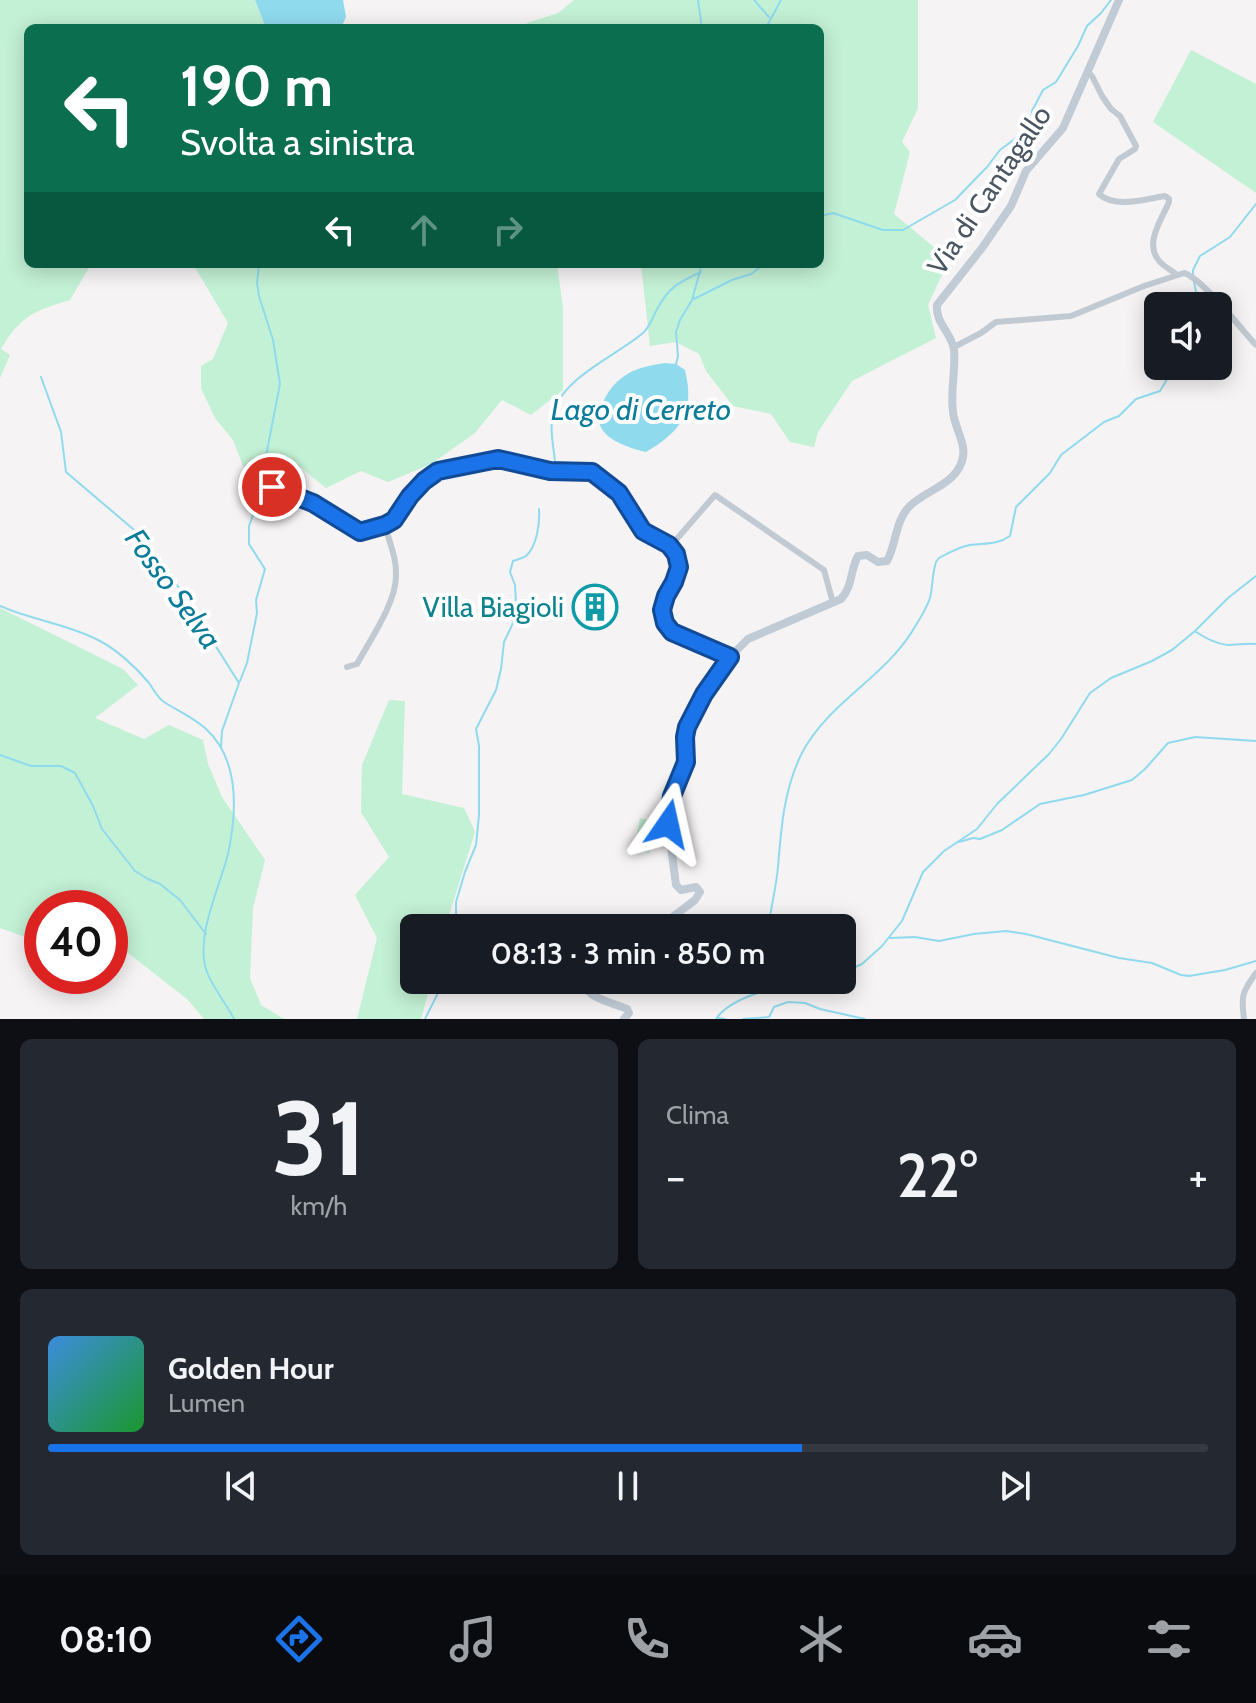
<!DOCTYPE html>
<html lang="it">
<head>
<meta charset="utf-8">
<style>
	:root { --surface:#171b24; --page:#242831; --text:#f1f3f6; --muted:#9ea1a6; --line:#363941; --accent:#1a73e8 }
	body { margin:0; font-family:Cabin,sans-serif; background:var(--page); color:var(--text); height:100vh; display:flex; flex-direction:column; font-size:30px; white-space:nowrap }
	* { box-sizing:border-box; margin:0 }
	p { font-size:26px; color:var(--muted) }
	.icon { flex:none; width:44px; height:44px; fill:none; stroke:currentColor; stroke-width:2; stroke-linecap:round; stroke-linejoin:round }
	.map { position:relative; height:1019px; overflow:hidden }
	.details { display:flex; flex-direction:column; gap:20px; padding:20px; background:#0d0f14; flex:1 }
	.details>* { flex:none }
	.guide { position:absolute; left:24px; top:24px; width:800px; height:244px; border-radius:12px; box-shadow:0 4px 20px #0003; background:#0b6e4f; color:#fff; overflow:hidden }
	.controls { position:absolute; left:1144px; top:292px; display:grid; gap:16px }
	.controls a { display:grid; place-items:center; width:88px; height:88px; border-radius:12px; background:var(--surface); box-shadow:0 4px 20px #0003; font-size:40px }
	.speed { position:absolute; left:24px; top:890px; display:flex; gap:16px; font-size:40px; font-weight:700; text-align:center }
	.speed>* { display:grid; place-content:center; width:104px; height:104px; border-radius:50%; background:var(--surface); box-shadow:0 4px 20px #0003; line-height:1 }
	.speed .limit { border:12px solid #d22; background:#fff; color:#111 }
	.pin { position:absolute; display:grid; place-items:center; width:68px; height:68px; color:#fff; margin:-34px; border:4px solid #fff; border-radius:50%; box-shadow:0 2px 8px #0007 }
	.me { position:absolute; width:88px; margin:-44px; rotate:11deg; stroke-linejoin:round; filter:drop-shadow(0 0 6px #0008) }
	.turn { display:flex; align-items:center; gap:28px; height:168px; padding:0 24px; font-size:36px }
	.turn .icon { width:104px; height:104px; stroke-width:2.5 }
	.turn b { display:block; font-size:56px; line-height:68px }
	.lanes { display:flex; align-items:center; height:76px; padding:0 24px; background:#0003; justify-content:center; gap:40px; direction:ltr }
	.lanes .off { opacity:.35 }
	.big { font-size:60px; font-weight:600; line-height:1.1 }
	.details .card { flex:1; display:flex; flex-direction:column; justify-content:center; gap:12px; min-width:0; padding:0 28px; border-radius:12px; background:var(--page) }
	.details .dial { align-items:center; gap:0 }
	.dial b { font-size:104px; line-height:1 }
	.song { display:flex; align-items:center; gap:24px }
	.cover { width:96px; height:96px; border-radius:12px; background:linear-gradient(135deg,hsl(210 70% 55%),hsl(130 70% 35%)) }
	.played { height:8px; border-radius:4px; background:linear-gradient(90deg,var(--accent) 65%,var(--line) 65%) }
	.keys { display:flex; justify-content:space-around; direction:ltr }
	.heat { display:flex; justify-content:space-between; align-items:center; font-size:44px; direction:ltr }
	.details .tiles { flex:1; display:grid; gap:20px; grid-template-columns:1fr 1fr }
	.card:last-child { grid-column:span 2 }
	.trip { position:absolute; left:400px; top:914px; width:456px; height:80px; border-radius:12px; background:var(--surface); box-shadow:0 4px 20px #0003; font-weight:600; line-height:80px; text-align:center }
	.menu { display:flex; height:128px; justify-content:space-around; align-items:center; background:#090b0e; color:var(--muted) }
	.menu .icon { width:56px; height:56px }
	.menu .current { color:var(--accent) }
	.menu b { font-size:36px; color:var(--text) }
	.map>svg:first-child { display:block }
</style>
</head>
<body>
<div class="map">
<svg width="1256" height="1019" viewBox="0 0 1256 1019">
	<rect width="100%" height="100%" fill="#f5f3f3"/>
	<g fill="#c3f1d5">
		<path d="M0,0H255L266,28H28V264H91L70,300C34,311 20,316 1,349L10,355L0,378Z"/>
		<path d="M574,0H918V108L902,142L910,152L894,214L935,248L947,264L928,305L936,338L852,381L818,432L814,447L790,442L771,414L733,406L706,371L699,354L676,342L650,346L641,264H820V28H524L527,23L558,13Z"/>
		<path d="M1191,50L1256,84V193L1153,122Z"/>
		<path d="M193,264H557L563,308V390L531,415L502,400L475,433L431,464L388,482L361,471L326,488L290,459L245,471L233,440L215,418L201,388V366L213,359L228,323Z"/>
		<path d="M0,608L123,669L138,685L95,718L144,739L169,725L203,740L208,764L222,797L265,860L253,908L250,978L261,1005L284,1019H204L187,999L110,939V908H42V943L0,928Z"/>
		<path d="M389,700L405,701L402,794L464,808L475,832L445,928H414V980H432L421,1019H357L377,938L355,895L389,857L361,812L362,765Z"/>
		<path d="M640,818L655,822L649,853L634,850Z"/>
	</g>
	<g fill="#90daee">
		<path d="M255,0H343L346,17L341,28H266Z"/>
		<path d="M665,363L676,364L685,370C695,411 682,431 646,452C630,448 598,439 599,418C599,413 602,405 604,400C610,388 617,380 629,373C640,367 653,365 665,363Z"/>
	</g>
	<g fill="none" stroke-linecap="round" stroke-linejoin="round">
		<g stroke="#90daee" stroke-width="2">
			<path d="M698,0L702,28"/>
			<path d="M754,0L769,17"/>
			<path d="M766,28L781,0"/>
			<path d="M820,216L833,213L883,230H903L955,200L987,167L1000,150L1020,135L1031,121L1032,111L1043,90L1056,82L1078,46L1087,26L1101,13L1111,0"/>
			<path d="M1193,276V270L1200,256L1230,237L1256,204"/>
			<path d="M1194,282L1199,306"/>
			<path d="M694,299L732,280L751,274L764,264"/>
			<path d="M676,364L678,356L676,332L680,320L692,300L702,264"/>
			<path d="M41,377L61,432L66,472L133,529L165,566L239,683L222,731L221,748"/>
			<path d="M660,536L643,524L614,482L600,471L591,467L555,462C554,449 550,433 552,419C558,378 616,357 644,332C649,327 653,318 656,311C669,287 677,283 701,272"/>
			<path d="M0,606C31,620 68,624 98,640C116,649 136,667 149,683C154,690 157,697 164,702C178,711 192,717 205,728C240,759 237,812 228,854C220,887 194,938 207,972C213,988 226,1003 234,1019"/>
			<path d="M1196,632C1206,638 1216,644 1228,645C1238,645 1246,643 1256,644"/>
			<path d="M240,681L247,663L257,613L256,600L265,569L249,544V526L253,515L263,499L265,461L280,384L273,340L259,296L257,283L259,264"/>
			<path d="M0,755L31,766H61L75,773L93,806L102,829L135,871L148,879L160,884L180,900L206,934"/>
			<path d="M959,842L973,838L980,839L1002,830L1040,804L1084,795L1132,780L1145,769L1168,743L1195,737L1256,741"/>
			<path d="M456,928V902L465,872L476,845L479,815V746L476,729L496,690L501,669L504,642L513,623L516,603L515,585L510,572L513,561C517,559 522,559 526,556C537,546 540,523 539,509"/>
			<path d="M768,928C771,908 776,888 778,867C781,829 784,788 802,753C829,701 887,677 916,625C921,617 927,607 930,598C933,586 932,574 936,562L939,558C948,553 959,547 970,545C985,543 997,545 1010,536L1016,507L1050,473L1061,455L1104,422L1119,416L1136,399L1160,391L1172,371"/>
			<path d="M890,938L915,937L939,941L974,934L1006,931L1026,934L1119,958L1152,963L1181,975L1189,976L1225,970L1256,961"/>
			<path d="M842,973L862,964L882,946L902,921L923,872L944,851L977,829L997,804L1049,754L1061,739L1090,693L1111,678L1152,661L1172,650L1195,631L1228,598L1256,576"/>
			<path d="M774,980L777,986"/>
			<path d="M718,1018L725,1019"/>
			<path d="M425,1019L438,993L447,988L448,980"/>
			<path d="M716,1019C732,995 782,986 809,980"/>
			<path d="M743,1019L769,1017L774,1007L788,1002L805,1003L820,1009L865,1019"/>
		</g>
		<g stroke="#c1cad2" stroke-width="6">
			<path d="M1088,72L1092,76L1102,96L1111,109L1120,116L1136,146L1135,149L1119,159L1099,194C1115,209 1146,199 1165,196L1169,199V202C1162,219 1143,244 1160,262C1165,267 1171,270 1176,274"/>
			<path d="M954,347L981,333L996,322L1071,316L1144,286L1184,273C1202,278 1241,329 1256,345"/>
			<path d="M272,487L313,503L360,532L385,525L394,520L410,496L424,481L438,471L498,459L550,471L592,472L619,493L643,531L669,545L676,554L679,567L674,582L666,596L662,610L665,623L672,632L730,657"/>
			<path d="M669,545L675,541L715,495L824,570L833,603"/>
			<path d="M347,667L357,664C370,640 396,603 396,576C397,558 389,542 385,525"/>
			<path d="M1244,1019C1241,996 1242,992 1256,973"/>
		</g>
		<g stroke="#c1cbd6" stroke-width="8">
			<path d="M658,928L695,900L700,892L696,887L681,890L676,885L668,824L669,808L677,783L686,762L685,737L687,727L695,709L730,657L748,639L841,599C853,586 850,570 858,556L867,555L878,562L887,561C896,545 895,524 907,509C921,492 950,487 960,466C970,447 955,431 953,412C950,392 956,370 954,350C952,333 935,323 937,305L982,248L1011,206L1026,171L1063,128L1119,0"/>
			<path d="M619,980L589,981L583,985C591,999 613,1003 627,1009L629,1013L624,1019"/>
		</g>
	</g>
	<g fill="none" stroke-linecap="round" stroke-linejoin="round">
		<g stroke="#114b97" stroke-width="20">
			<path id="route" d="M272,487L313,503L360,532L385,525L394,520L410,496L424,481L438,471L498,459L550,471L592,472L619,493L643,531L669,545L676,554L679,567L674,582L666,596L662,610L665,623L672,632L730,657L704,694L687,727L685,737L686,762L672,796L668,824"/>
		</g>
		<use href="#route" stroke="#1a73e8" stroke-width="14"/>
	</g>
	<defs>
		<g id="building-ring" transform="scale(2.3)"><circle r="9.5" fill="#fff" stroke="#0f9aa8" stroke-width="1.5"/><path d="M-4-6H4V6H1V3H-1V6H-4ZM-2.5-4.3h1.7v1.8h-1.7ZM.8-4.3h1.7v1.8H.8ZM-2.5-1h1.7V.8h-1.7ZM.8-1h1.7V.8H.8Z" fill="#0f9aa8"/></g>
	</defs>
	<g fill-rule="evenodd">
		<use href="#building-ring" x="595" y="607"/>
	</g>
	<g text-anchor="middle" stroke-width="8" stroke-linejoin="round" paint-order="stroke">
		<g font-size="28" fill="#4a5661" stroke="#fff">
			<text transform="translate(989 190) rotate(-56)" y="10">Via di Cantagallo</text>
		</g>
		<g font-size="28" fill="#0d838f" stroke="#fff" text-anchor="end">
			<text x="564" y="617">Villa Biagioli</text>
		</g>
		<g font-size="30" font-style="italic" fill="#0c7c9b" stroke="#fff">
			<text x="641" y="420">Lago di Cerreto</text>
			<text transform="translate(173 589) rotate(54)" y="10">Fosso Selva</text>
		</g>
	</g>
</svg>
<div class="controls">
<a><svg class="icon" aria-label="sound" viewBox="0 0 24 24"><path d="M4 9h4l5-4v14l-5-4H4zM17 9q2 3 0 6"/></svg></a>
</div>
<div class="speed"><div class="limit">40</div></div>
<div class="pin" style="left:272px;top:487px;background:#d93025"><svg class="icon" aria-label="arrive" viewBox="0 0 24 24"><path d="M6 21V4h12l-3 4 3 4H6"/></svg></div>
<svg class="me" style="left:668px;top:824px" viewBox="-20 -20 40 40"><path d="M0-17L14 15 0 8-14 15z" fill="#1a73e8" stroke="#fff" stroke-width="4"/></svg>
<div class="trip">08:13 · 3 min · 850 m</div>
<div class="guide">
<div class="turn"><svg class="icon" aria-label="left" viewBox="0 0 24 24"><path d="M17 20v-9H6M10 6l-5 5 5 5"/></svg><div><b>190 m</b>Svolta a sinistra</div></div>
<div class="lanes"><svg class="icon" aria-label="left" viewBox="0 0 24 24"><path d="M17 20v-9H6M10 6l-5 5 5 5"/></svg><svg class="icon off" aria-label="ahead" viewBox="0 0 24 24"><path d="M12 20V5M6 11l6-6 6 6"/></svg><svg class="icon off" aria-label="right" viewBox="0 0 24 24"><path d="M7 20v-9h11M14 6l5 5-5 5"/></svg></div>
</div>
</div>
<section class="details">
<div class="tiles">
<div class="card dial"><b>31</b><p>km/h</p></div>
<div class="card"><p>Clima</p>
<div class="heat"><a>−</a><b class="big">22°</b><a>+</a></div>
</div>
<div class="card">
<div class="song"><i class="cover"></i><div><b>Golden Hour</b><p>Lumen</p></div></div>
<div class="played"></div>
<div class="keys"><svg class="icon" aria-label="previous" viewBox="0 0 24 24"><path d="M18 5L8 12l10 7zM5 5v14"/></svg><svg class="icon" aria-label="pause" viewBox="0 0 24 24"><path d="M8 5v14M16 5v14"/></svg><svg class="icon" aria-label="next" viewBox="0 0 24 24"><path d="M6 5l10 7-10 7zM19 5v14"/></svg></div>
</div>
</div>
</section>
<nav class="menu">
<b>08:10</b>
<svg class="icon current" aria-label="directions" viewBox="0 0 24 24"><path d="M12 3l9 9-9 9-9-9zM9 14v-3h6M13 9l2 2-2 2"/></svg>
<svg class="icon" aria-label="music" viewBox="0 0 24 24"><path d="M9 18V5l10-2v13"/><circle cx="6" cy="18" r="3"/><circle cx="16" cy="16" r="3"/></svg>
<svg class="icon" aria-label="phone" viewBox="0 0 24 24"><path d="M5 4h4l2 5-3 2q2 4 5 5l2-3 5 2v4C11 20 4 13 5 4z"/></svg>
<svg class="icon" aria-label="climate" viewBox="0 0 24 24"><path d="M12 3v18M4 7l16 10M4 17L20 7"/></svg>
<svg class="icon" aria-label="car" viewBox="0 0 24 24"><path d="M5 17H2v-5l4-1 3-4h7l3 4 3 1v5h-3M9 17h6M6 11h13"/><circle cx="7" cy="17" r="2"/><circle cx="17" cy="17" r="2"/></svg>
<svg class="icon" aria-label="filters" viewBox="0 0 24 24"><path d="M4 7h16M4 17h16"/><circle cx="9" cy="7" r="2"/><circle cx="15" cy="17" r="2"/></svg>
</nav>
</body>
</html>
